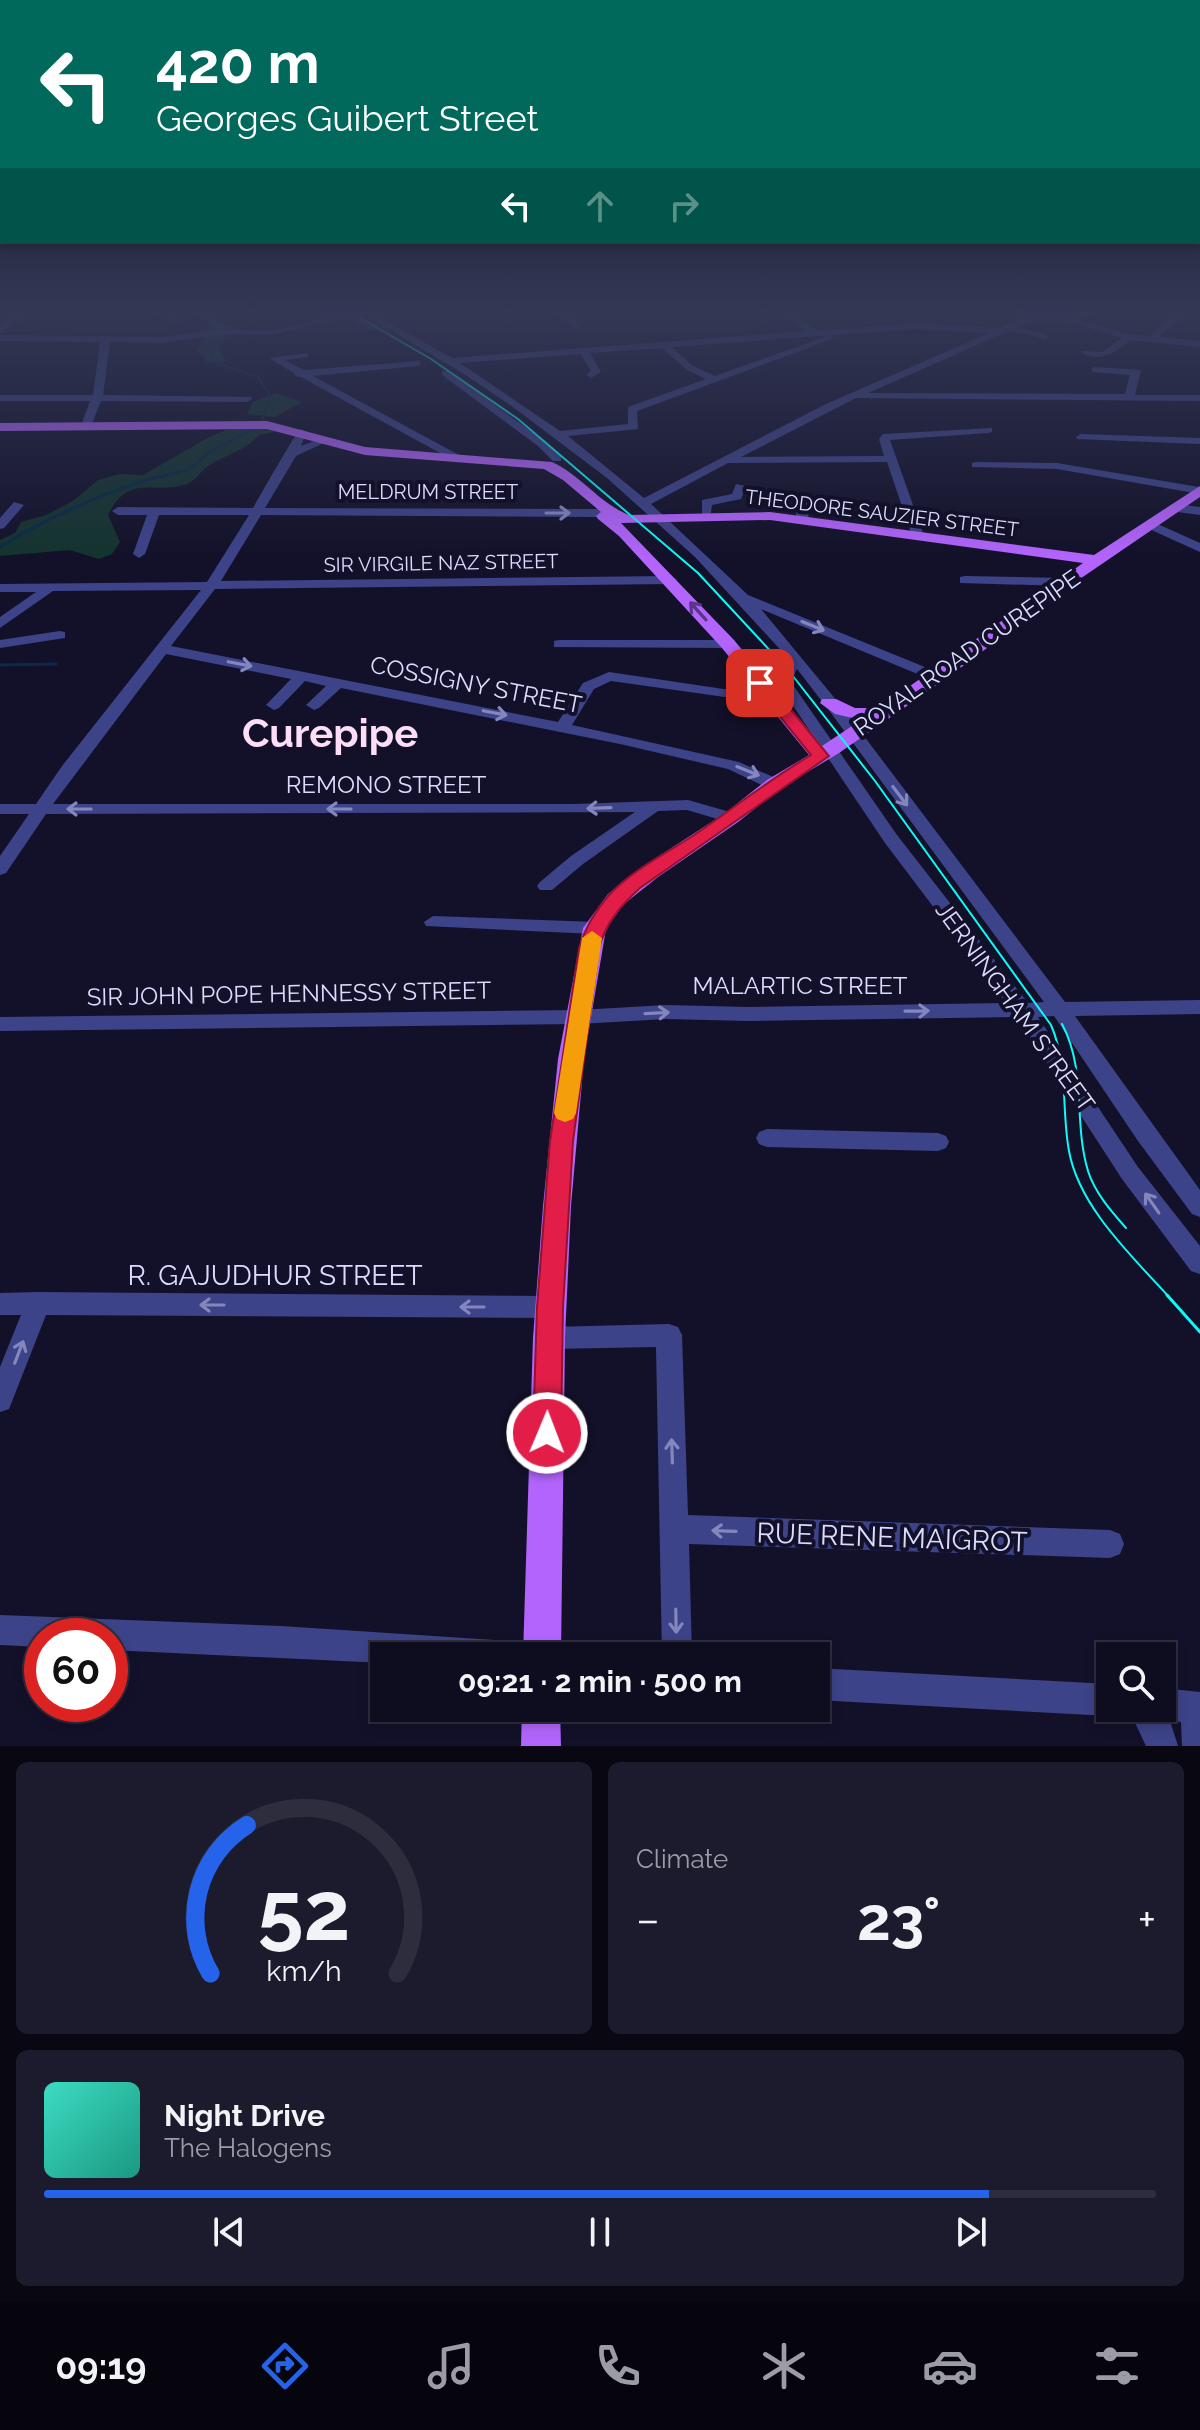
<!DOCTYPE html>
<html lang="en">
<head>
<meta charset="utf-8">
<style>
	:root { --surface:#0e0d20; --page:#1c1b2d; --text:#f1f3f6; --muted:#9b9ca5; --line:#2e2d3e; --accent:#2563eb }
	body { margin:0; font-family:Raleway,sans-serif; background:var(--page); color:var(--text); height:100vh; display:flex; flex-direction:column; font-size:30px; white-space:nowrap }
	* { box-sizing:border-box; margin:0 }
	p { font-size:26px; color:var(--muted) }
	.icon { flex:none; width:44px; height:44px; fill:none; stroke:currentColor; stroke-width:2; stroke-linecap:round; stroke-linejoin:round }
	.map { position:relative; height:1746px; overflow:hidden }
	.panel { display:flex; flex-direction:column; gap:16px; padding:16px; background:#080712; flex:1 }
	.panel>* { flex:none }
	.top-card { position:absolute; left:0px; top:0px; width:1200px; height:244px; box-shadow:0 4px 12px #0003,0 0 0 2px var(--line); background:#00695c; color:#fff; overflow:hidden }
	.buttons { position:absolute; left:1096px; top:1642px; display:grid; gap:16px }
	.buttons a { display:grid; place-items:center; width:80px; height:80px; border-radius:0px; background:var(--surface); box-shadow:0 4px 12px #0003,0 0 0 2px var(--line); font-size:40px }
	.speed { position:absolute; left:24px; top:1618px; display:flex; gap:16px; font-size:40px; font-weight:700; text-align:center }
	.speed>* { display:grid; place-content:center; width:104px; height:104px; border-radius:50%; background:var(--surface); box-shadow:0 4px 12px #0003,0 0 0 2px var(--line); line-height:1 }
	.speed .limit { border:12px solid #d22; background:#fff; color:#111 }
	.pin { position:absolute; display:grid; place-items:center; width:68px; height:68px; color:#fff; margin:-34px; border-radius:16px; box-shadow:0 4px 12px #0006 }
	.me { position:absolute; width:88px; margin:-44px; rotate:1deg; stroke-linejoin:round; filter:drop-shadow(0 0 6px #0008) }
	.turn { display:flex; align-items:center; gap:28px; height:168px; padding:0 24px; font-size:36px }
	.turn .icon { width:104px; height:104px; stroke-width:2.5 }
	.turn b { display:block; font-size:56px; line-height:68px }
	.lanes { display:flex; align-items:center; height:76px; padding:0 24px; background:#0003; justify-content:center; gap:40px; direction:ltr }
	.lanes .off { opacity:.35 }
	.big { font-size:60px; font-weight:700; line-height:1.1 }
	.panel .card { flex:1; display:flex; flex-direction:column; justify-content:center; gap:12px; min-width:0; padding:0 28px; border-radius:12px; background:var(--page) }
	.panel .dial { align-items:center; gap:0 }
	.dial svg { height:208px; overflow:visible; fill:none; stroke:var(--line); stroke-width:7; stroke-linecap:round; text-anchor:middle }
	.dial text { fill:var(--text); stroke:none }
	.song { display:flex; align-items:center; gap:24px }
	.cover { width:96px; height:96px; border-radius:12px; background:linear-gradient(135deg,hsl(170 70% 55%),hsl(170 70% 35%)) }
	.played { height:8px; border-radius:4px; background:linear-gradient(90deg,var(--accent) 85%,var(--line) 85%) }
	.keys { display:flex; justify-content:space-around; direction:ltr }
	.heat { display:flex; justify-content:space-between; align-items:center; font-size:44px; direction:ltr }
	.panel .tiles { flex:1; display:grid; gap:16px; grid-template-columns:1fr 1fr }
	.card:last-child { grid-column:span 2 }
	.trip { position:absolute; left:370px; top:1642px; width:460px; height:80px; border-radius:0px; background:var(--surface); box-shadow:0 4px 12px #0003,0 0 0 2px var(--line); font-weight:700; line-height:80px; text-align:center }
	.tabs { display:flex; height:128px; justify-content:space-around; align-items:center; background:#06050d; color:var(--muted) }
	.tabs .icon { width:56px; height:56px }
	.tabs .current { color:var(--accent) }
	.tabs b { font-size:36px; color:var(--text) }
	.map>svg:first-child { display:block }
</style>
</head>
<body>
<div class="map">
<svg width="1200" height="1746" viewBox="0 0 1200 1746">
	<rect width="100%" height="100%" fill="#13112a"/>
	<g fill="#14342f">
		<path d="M211,322L228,335L219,347L226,362L208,363L198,351L204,338L191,335L205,330L207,323Z"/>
		<path d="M277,393L302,402L275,417L247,414L253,402Z"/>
		<path d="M261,426L279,431L259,435C245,451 226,454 208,466C201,471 196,480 189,483C155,497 130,471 108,515L120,542L112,554L99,559L70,550L0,556V540L15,533L21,522L46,515L73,501L98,480L120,474L143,475L209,437L226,430Z"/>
	</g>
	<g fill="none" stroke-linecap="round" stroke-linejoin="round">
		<path stroke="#0c2949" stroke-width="2" d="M156,313L211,333L216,340L209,347L214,362L258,377L270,395L261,425L210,452L188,470L173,473"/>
		<g stroke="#0c2949" stroke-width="3">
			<path d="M0,547C57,512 116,486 182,471"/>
			<path d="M0,665L56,664"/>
		</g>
		<g fill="#3d4388" fill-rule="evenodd">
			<path d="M17,313H26L0,334V326Z"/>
			<path d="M197,313H206C238,342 281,329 320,319C329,316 341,311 350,313C359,314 371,323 378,328L370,330L347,317L270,335L228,334L160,343L110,342L103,395L251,397L252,399L247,402L101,401L91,426L86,429L81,426L90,401H0V395H93L100,342L0,341V335L160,337L218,330Z"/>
			<path d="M362,313H372L452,358L806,331L784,313H793L817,331L915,323L1000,328L1033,314L1095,313L1091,316L1067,317L1129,334L1149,336L1177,313H1186L1159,337L1200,341V347L1131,340C1114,352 1102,363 1081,353L1083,351L1102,352L1122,338C1083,327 1055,311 1017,327L1047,335V339L1009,331L868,393L1125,394L1130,375L1092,372V368L1095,367L1141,370L1135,395H1200V401L856,398L741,457L884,456L879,439L883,434L992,428V432L988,433L890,440L924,536L922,539L912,536L887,462L728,463L651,504L748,595L942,674V680H932L761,609L842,707L1065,1002L1200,1000V1014L1075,1016L1200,1190V1217L1192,1214L1138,1141L1054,1016L1038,1017L1138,1167L1200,1246V1274L1191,1271L1122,1179L1017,1017L749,1021L666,1019L579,1024L0,1031V1017L579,1010L666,1005L749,1007L1006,1003L885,843L777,682L787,657L695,557L607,478L513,407L464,374ZM915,329L989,333L826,404L644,498L568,436L638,429L637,411L835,338L827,336L715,376L693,366L672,347ZM662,348L687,370L706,379L628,407V424L560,431L460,363L581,354L591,371L586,375L591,378L601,372L590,353ZM797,669L831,713L1044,1002L1028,1003L897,835L791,682Z"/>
			<path d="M556,313H565L582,327L574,329Z"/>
			<path d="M308,353V357L285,360L304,370L420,361V365L417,366L313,376L459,455V459H451L301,377L295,376L294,373L269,358Z"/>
			<path d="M442,371H448L546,442L561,457V461H553L538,446L442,375Z"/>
			<path d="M301,429L306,432L301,446L323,438L328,441L296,456L265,508L599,509L605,513L599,517L261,515L221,581L670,576L677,580L670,584L215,589L171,646L558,722L583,683L609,672L777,697L782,699V705L611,681L594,689L572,725L739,762L780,780L782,784L780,788H768L728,769L620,744L341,688L319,708L314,710L306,705L326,686L305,681L279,708L274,710L266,705L291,679L166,654L53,804H574L688,800L737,814L740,818L731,823L687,810L658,811L583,864L552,890H540L537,886L540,882L571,856L635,812L46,814L6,873L0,875V856L29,814H0V804H36L62,766L201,590L53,591L0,628V617L36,592H0V584L207,582L249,515H159L145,554L139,558L133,554L147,515H118L112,511L118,507L253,508C260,496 296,432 301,429Z"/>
			<path d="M1081,434L1200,438V444L1077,439L1076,437Z"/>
			<path d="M976,462L1057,463L1199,487L1200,494L1057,469L972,467V463Z"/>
			<path d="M736,484L746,486L741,499L712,505L710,519H702V500L732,494Z"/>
			<path d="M800,494L806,498L809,520L803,524L797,520L794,498Z"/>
			<path d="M14,502L24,505L4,528L0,529V518Z"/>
			<path d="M1174,504L1200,507V515L1170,511V505Z"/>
			<path d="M1151,521L1200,543V552L1147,528L1145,525Z"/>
			<path d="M965,576L1065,578L1072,582L1065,586L960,583V577Z"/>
			<path d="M60,631L65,632V638L0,648V640Z"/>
			<path d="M559,640H728L735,644L728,648L554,647V641Z"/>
			<path d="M433,916L595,922L604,928L595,934L426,926L424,922Z"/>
			<path d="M767,1129L938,1133L946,1136L949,1142L946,1148L938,1151L767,1147L759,1144L756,1138L759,1132Z"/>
			<path d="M38,1292L550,1296L559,1299L563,1307L559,1315L550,1318L46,1315L9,1409L0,1412V1367L21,1315H0V1293Z"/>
			<path d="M669,1324L678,1327L682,1335L688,1515L1110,1530L1120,1534L1124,1544L1120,1554L1110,1558L689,1544L692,1656H662L656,1347L549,1349L540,1346L536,1338L540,1330L549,1327Z"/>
			<path d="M0,1615L281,1626L510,1641L521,1645L525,1656H384V1663L110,1650V1636H42V1647L0,1645Z"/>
			<path d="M816,1668L1110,1684V1708H1122L1110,1716L816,1700Z"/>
			<path d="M1162,1688L1200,1692V1746H1182L1181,1722L1170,1721L1178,1746H1146L1128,1708H1162Z"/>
		</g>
		<g fill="#b264fc" fill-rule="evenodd">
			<path d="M267,421L365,447L552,462C581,475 599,503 629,515L770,512L1094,555L1200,486V497L1071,585L943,681L839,753L781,788L738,822L658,877L624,904L606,929L584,1059L571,1206L565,1338L561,1656H523L533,1338L543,1206L558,1059L583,928L608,894L642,867L724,814L767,780L809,755L722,648L619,536L598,519L596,516L601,512L563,480L544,469L365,455L267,429L0,431V423ZM770,520L1083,563L879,708H855L836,699H822L820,703L835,714L861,720L822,746L734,640L621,523Z"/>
			<path d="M522,1708H560L561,1746H521Z"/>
		</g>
		<g stroke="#0bfbf7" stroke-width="2">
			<path d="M352,313L431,359L518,419L698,573L789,671L875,781L1051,1025C1069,1067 1061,1108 1069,1151C1079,1207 1132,1256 1169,1297"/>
			<path d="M1062,1024C1087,1071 1073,1121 1088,1171C1095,1193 1111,1211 1126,1228"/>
		</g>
		<path stroke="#0bfbf7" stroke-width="3" d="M1167,1295L1200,1332"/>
	</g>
	<defs><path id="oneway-shaft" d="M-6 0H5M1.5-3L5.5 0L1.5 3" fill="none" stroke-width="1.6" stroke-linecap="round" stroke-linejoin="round" transform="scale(2)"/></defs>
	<g stroke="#8487bd">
		<use href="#oneway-shaft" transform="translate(558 513)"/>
		<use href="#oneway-shaft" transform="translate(813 626) rotate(22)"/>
		<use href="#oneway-shaft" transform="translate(240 664) rotate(11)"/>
		<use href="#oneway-shaft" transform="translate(495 713) rotate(11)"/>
		<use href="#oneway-shaft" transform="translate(748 771) rotate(22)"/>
		<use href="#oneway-shaft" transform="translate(900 796) rotate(53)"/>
		<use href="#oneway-shaft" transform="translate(599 808) rotate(178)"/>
		<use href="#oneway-shaft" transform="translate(79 809) rotate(180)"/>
		<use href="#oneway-shaft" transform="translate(339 809) rotate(-180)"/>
		<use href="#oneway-shaft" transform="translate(917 1011) rotate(-1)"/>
		<use href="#oneway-shaft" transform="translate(657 1013) rotate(-3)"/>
		<use href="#oneway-shaft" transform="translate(1152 1203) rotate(-125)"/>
		<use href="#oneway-shaft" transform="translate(212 1305) rotate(-180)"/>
		<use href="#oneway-shaft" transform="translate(472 1307) rotate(-180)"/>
		<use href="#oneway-shaft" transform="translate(19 1352) rotate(-69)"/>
		<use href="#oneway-shaft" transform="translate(672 1451) rotate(-92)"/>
		<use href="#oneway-shaft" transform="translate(724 1531) rotate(-178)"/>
		<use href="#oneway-shaft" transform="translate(676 1621) rotate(89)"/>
	</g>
	<use stroke="#5b3688" href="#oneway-shaft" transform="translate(698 611) rotate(-132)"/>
	<linearGradient id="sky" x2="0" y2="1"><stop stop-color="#0a0917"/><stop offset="0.56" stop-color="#333855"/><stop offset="1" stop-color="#333855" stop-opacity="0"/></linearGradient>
	<rect width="1200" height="557" fill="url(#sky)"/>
	<path fill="#e11d48" stroke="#92132f" stroke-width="2" d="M760,678L766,679L829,756L640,888C620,906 606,923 599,948L573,1141L563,1307L561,1433L557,1442L547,1446L537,1442L533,1433L537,1307L550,1141L579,948C585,928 595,911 609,895C632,870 667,853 694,835C734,808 770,779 811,755L753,683Z"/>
	<path fill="#f59e0b" d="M592,931L602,938L576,1113L573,1119L565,1122L557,1119L554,1113L582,938Z"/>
	<g text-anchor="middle" stroke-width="8" stroke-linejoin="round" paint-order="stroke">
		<g font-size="20" fill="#dbdbfe" stroke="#13112a">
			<text x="428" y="499">MELDRUM STREET</text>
			<text transform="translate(882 513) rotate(7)" y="7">THEODORE SAUZIER STREET</text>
			<text transform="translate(441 563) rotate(-1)" y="7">SIR VIRGILE NAZ STREET</text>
		</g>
		<g font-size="24" fill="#dbdbfe" stroke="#13112a">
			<text transform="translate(967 653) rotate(-35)" y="8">ROYAL ROAD CUREPIPE</text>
			<text transform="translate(476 685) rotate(11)" y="8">COSSIGNY STREET</text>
			<text x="386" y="793">REMONO STREET</text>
			<text x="800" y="994">MALARTIC STREET</text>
			<text transform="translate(289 994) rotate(-1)" y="8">SIR JOHN POPE HENNESSY STREET</text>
			<text transform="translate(1015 1007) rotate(54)" y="8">JERNINGHAM STREET</text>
		</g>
		<g font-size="28" fill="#dbdbfe" stroke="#13112a">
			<text x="275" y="1285">R. GAJUDHUR STREET</text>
			<text transform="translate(892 1537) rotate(2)" y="10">RUE RENE MAIGROT</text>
		</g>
		<g font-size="40" font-weight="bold" fill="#feddf6" stroke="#13112a">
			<text x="330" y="747">Curepipe</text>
		</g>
	</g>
</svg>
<div class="buttons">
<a><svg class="icon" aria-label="search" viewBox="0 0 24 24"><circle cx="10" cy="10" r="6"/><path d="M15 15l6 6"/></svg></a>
</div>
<div class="speed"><div class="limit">60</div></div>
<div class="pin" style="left:760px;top:683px;background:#d93025"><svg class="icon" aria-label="arrive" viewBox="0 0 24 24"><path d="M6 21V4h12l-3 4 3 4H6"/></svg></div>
<svg class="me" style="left:547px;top:1433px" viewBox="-20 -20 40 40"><circle r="17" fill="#e11d48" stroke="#fff" stroke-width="3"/><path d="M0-11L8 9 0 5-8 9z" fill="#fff"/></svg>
<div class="trip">09:21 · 2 min · 500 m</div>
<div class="top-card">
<div class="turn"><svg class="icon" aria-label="left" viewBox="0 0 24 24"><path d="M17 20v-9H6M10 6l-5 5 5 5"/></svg><div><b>420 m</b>Georges Guibert Street</div></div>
<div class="lanes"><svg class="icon" aria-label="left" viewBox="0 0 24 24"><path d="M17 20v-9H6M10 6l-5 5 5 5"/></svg><svg class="icon off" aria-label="ahead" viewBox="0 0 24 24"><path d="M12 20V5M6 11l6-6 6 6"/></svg><svg class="icon off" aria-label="right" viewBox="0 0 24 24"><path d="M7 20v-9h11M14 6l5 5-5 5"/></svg></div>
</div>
</div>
<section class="panel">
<div class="tiles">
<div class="card dial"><svg viewBox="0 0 100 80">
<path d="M14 69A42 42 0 1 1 86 69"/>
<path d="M14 69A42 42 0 0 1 28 12" stroke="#2563eb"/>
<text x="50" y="56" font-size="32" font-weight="700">52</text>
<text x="50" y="72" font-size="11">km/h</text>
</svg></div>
<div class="card"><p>Climate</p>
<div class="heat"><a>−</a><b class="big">23°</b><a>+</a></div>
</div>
<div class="card">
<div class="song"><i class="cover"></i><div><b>Night Drive</b><p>The Halogens</p></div></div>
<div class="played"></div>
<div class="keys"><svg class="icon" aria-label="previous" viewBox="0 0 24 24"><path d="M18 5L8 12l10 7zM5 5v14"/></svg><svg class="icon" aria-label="pause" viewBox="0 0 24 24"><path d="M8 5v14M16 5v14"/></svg><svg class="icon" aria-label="next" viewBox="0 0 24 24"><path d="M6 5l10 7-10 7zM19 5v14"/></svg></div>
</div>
</div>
</section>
<nav class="tabs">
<b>09:19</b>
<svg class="icon current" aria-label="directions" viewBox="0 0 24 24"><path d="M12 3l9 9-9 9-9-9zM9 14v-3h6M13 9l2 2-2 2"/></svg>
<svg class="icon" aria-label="music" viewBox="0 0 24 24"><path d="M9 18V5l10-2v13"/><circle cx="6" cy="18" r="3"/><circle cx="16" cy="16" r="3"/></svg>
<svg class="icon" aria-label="phone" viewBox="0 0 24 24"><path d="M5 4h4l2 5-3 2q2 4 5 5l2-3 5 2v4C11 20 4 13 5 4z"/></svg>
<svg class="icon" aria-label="climate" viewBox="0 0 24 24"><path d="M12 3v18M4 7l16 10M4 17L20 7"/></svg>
<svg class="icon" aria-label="car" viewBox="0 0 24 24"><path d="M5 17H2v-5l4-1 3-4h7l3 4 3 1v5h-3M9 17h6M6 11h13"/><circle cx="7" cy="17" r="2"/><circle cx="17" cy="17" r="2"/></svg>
<svg class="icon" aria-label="filters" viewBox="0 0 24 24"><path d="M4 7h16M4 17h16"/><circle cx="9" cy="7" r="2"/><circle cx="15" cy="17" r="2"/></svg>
</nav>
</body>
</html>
